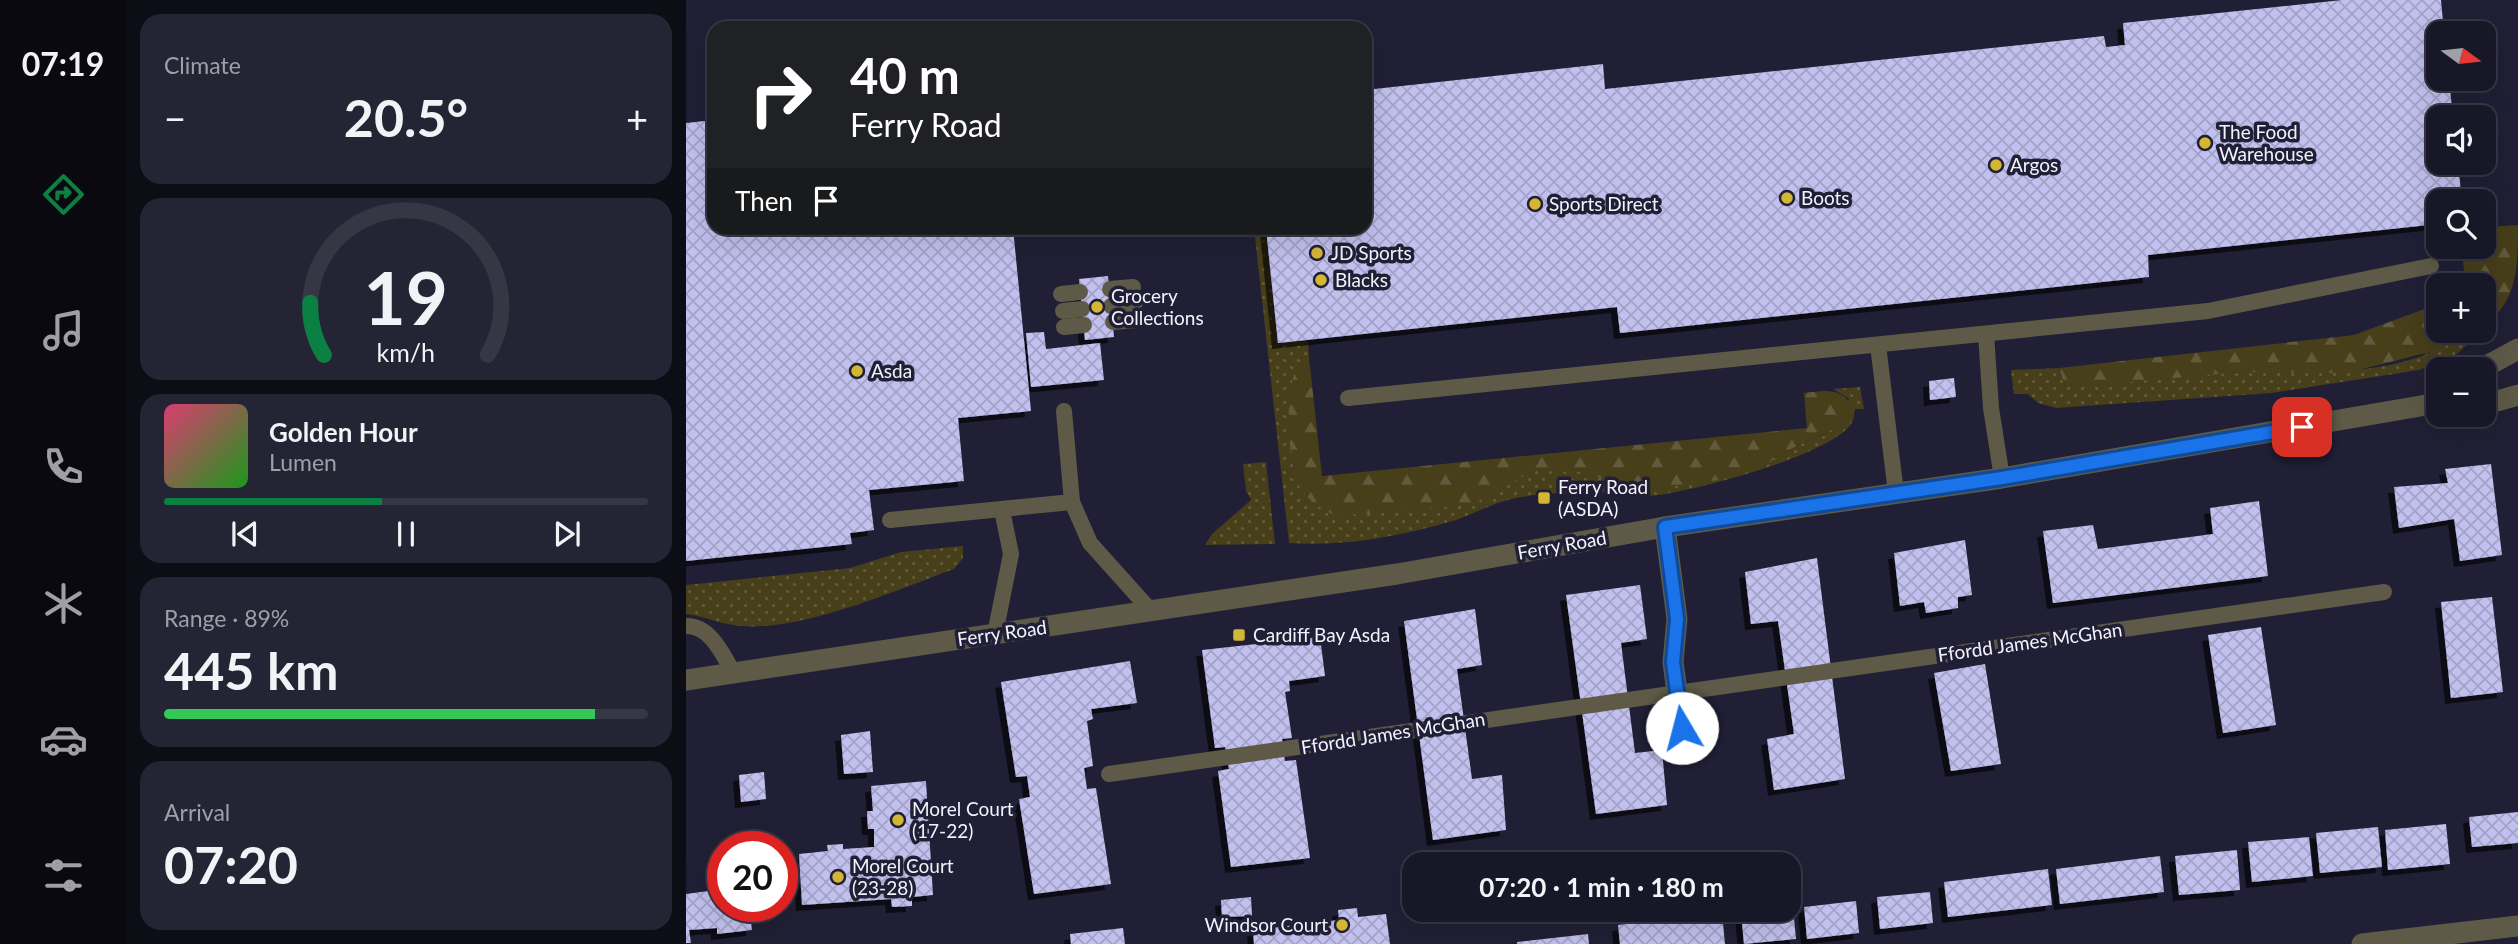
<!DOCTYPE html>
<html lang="en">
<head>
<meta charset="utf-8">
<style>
	:root { --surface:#181728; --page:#252434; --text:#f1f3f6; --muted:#9f9fa8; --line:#363645; --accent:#0b8043 }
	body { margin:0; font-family:Lato,sans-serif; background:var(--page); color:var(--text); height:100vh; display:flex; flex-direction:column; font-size:26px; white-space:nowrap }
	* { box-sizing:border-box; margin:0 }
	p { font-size:23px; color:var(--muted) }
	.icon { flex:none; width:38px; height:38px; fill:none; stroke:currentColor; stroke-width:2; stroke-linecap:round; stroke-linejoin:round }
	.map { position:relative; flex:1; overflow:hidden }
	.side { display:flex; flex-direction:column; gap:14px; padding:14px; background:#0d0d16; width:560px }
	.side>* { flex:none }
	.hud { position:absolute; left:21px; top:21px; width:665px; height:214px; border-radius:21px; box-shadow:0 7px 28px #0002,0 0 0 2px var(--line); background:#202124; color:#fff; overflow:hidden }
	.needle { width:46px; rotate:105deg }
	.fabs { position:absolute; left:1740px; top:21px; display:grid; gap:14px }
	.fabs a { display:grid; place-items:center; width:70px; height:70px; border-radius:14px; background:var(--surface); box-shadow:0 7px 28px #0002,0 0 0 2px var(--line); font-size:35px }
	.speed { position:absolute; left:21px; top:831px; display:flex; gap:14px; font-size:35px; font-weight:700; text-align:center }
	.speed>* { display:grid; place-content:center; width:91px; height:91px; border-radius:50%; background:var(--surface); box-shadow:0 7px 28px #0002,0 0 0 2px var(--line); line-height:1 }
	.speed .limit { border:10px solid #d22; background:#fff; color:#111 }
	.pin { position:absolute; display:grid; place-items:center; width:60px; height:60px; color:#fff; margin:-30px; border-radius:14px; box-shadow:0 4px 10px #0006 }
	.me { position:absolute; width:77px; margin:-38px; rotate:352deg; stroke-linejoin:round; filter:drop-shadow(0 0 5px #0008) }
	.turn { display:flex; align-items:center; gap:24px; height:147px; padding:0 28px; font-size:32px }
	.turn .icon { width:91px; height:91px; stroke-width:2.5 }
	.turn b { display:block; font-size:49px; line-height:60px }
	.then { display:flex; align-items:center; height:66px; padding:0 28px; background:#0003; gap:14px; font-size:26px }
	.big { font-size:52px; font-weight:700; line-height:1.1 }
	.side .card { flex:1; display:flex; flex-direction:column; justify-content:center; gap:10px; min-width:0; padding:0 24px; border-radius:21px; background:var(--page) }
	.side .dial { align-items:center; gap:0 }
	.dial svg { height:182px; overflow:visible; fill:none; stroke:var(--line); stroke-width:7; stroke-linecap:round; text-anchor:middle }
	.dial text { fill:var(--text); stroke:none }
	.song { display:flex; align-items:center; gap:21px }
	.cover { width:84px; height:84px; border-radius:10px; background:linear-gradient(135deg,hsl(340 70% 55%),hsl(120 70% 35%)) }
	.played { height:7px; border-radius:4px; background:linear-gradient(90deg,var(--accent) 45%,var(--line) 45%) }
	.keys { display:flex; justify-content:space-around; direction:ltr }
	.heat { display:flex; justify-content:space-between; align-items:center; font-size:38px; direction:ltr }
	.charge { height:10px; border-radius:5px; background:linear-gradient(90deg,#34c759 89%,var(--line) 0) }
	.trip { position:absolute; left:716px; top:852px; width:399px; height:70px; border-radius:21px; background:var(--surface); box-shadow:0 7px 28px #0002,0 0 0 2px var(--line); font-weight:700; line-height:70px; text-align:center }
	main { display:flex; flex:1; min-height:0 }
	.tabs { display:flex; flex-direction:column; width:126px; justify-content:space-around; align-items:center; background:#0a0910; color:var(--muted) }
	.tabs .icon { width:49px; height:49px }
	.tabs .active { color:var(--accent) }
	.tabs b { font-size:32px; color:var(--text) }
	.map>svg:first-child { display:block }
</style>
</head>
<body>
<main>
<nav class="tabs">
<b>07:19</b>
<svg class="icon active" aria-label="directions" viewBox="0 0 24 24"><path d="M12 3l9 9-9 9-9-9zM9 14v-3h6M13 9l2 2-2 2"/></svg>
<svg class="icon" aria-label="music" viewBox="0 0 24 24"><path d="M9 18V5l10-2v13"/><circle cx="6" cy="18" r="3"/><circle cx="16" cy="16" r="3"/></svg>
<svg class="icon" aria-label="phone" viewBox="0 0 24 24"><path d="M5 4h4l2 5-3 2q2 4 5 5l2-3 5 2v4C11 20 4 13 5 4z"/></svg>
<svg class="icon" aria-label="climate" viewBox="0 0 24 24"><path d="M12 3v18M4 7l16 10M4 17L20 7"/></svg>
<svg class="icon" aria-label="car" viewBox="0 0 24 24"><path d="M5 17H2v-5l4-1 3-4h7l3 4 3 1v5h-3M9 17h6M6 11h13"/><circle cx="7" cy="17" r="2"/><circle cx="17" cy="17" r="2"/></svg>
<svg class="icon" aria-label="filters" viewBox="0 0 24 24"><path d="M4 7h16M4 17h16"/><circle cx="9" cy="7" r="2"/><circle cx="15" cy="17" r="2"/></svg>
</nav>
<section class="side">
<div class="card"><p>Climate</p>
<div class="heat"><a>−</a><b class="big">20.5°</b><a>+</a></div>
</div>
<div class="card dial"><svg viewBox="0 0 100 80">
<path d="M14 69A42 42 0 1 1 86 69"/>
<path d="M14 69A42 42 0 0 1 8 46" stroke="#0b8043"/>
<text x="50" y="56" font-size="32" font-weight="700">19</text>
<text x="50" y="72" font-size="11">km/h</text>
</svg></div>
<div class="card">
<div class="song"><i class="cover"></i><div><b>Golden Hour</b><p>Lumen</p></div></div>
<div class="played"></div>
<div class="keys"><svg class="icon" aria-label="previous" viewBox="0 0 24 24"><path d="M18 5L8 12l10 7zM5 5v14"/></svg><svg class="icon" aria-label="pause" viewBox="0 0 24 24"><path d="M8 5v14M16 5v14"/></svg><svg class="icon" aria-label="next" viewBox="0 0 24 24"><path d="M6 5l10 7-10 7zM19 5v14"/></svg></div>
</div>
<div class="card"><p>Range · 89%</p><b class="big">445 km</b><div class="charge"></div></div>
<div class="card"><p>Arrival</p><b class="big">07:20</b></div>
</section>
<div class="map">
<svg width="1832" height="944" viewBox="0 0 1832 944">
	<defs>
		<pattern id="grass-dots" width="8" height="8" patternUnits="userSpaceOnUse" patternTransform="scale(1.75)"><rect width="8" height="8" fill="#473e1a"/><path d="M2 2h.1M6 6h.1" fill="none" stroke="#625a3c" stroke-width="1.8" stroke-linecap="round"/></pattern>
		<pattern id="forest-firs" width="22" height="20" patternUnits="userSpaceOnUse" patternTransform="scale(1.75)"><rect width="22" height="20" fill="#473e1a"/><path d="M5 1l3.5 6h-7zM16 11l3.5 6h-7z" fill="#625a3c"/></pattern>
		<pattern id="building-cross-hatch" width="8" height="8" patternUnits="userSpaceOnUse" patternTransform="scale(1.75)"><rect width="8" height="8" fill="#c1c0ee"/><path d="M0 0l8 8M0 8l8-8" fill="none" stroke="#a3a2c6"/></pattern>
		<filter id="shadow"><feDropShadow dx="-6" dy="6" stdDeviation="0" flood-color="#0009"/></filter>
	</defs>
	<rect width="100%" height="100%" fill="#201f35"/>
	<g fill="url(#grass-dots)">
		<path d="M568,228H580L592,343L622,340L630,471L640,494L872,465L1077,468L1096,453L1158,424L1163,399L1147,389L1174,387L1178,409H1169C1168,414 1168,420 1165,424C1145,455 1011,490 973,495C954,497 934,493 915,492C887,492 857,493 830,498C809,502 790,513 770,520C716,536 659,547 603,543Z"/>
		<path d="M1780,331H1796L1771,354L1733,370L1586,393L1370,408L1352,403L1342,394H1328L1325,370L1373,368L1379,386C1438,382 1496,375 1555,372C1635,367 1710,384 1780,331Z"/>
		<path d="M580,462L589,544L519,545L526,534L565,500L560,491L557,464Z"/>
		<path d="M277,546V558L268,569C211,590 108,635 48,625C32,623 16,616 0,614V585L164,568L215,552Z"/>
	</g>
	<g fill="url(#forest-firs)">
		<path d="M1800,202L1803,227L1832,225C1832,263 1832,306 1797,323V285H1780L1775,247H1797V203Z"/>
		<path d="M1752,304V331H1780L1756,349L1660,373L1554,372L1389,387L1379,386L1373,368L1668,335Z"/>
		<path d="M618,361L624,366L636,476L1121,428L1118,393C1141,390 1155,387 1169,409L1158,424L1096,453L1077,468L1033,480L956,491L896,472L847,471L785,505L650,516C636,509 621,500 613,486C602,465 595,372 618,361Z"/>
	</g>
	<g fill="url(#building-cross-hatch)" filter="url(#shadow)">
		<path d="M1656,0H1755L1758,33H1752V79H1763L1767,117H1752V163H1772L1776,201H1752V224L1462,255L1463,277L934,333L931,307L592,343L580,228H679V90L917,64L919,89L1418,36L1420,47L1439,45L1437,23Z"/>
		<path d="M28,120V228H327L345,411L272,418L278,481L183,490L188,530L164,533L166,544L0,561V123Z"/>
		<path d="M422,276L428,337L399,340L393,279Z"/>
		<path d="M358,332L360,349L414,343L418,380L345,387L340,333Z"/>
		<path d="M1268,378L1270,397L1244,400L1243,381Z"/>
		<path d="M1805,464L1816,555L1774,561L1768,519L1713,528L1708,487L1762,483L1759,469Z"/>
		<path d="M1573,501L1582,576L1367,603L1357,531L1407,525L1412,549L1527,534L1524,508Z"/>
		<path d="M1279,540L1286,595L1272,597V608L1240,613L1238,602L1214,606L1208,553Z"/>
		<path d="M1131,558L1159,779L1088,790L1081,739L1108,734L1092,621L1065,624L1059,572Z"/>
		<path d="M954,585L961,639L935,643L949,753L976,750L981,805L910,814L880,595Z"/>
		<path d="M1806,597L1817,692L1765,698L1755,602Z"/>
		<path d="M789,609L796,665L771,669L786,779L816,775L820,830L747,840L718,621Z"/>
		<path d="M1575,627L1590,725L1537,733L1522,635Z"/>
		<path d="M634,637L639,676L603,681L604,691L599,692L606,738L596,739L599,761L610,760L624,858L545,867L532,771L543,769L539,747L529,748L516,650Z"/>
		<path d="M444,661L451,703L405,709L407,719L401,721L407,766L398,768L401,789L410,788L425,884L348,894L333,799L344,797L341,776L330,777L315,682Z"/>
		<path d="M1299,664L1315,764L1265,771L1248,673Z"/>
		<path d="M184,731L187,772L158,774L155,735Z"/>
		<path d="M78,772L80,799L55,802L53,775Z"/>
		<path d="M240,781L247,895L226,897V906L206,907L205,899L116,905L113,854L142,851L141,845L157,844V849L188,847V829H182L181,811H187L185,786Z"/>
		<path d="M1832,812V843L1786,847L1783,817Z"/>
		<path d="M1760,824L1764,864L1702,870L1699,830Z"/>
		<path d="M1692,827L1696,867L1634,873L1630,833Z"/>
		<path d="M1623,837L1627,876L1566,882L1562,842Z"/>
		<path d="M1551,850L1554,890L1493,895L1489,856Z"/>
		<path d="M1474,856L1478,892L1374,904L1370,869Z"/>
		<path d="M1362,869L1366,905L1262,917L1258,882Z"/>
		<path d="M37,889V906H63L66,930L31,934V928L3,930L5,943H0V894Z"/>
		<path d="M1244,892L1247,923L1194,929L1191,897Z"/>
		<path d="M565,897L566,916L536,917L535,900Z"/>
		<path d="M1170,901L1173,933L1121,939L1118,907Z"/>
		<path d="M1102,907H1107L1110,939L1058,944L1055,912L1102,910Z"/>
		<path d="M671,908L672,917L700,914L704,944H568L567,930L653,920L652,910Z"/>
		<path d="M1036,913L1039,944H934L932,925Z"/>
		<path d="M437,928L439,944H385L384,934Z"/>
		<path d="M902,934L903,944H831V942Z"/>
	</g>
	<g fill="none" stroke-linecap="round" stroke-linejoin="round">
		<g stroke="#5e5a47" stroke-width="16">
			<path d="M424,289L447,287"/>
			<path d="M375,294L394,292"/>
			<path d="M425,306L449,303"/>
			<path d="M377,311L396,309"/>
			<path d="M427,322L451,320"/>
			<path d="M378,327L398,325"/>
			<path d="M1300,334L1305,408L1316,478"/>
			<path d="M1192,345L1210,493"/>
			<path d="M662,398L1522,311L1745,266"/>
			<path d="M386,502L404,543L465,611"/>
			<path d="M204,520L386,502L378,411"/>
			<path d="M0,626C24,625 37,655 47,672"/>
			<path d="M309,634L325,554L316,510"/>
			<path d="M991,692L996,728"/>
			<path d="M423,774L1698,592"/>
		</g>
		<g stroke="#5e5a47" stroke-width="21">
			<path d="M1795,369L1832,349"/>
			<path d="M1797,405L1832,395"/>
			<path d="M979,527L991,619L987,662L991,692"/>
			<path d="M0,680L711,574L979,527L1316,478L1752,403"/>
			<path d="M1676,944L1832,926"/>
		</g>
	</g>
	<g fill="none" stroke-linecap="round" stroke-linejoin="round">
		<g stroke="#114b97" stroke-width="18">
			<path id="route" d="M996,728L987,662L991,619L979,527L1316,478L1616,427"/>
		</g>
		<use href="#route" stroke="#1a73e8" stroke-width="12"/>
	</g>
	<g fill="#d4b635" stroke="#201f35" stroke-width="2.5">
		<circle cx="1519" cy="143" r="7"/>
		<circle cx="1310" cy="165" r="7"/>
		<circle cx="1101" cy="198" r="7"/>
		<circle cx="849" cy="204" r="7"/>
		<circle cx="631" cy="253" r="7"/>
		<circle cx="635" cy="280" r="7"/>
		<circle cx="411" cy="307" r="7"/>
		<circle cx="171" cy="371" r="7"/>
		<rect x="851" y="491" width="14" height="14" rx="3.5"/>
		<rect x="546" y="628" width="14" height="14" rx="3.5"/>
		<circle cx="212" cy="820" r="7"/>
		<circle cx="152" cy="877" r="7"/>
		<circle cx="656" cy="925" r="7"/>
	</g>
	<g text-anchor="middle" stroke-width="7" stroke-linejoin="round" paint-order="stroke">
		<g font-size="19" fill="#f3f3fd" stroke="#201f35" text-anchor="start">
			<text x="1533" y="139">The Food<tspan x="1533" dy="22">Warehouse</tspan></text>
			<text x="1324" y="172">Argos</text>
			<text x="1115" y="205">Boots</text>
			<text x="863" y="211">Sports Direct</text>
			<text x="645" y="260">JD Sports</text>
			<text x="649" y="287">Blacks</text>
			<text x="425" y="303">Grocery<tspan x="425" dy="22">Collections</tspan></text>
			<text x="185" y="378">Asda</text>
			<text x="872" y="494">Ferry Road<tspan x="872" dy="22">(ASDA)</tspan></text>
			<text x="567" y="642">Cardiff Bay Asda</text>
			<text x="226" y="816">Morel Court<tspan x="226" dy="22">(17-22)</tspan></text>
			<text x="166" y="873">Morel Court<tspan x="166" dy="22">(23-28)</tspan></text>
			<text x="642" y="932" text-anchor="end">Windsor Court</text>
		</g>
		<g font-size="19" fill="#f3f3fd" stroke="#201f35">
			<text transform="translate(876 545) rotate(-10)" y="7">Ferry Road</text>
			<text transform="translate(316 633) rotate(-8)" y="7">Ferry Road</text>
			<text transform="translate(1344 642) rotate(-8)" y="7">Ffordd James McGhan</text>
			<text transform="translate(707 733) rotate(-9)" y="7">Ffordd James McGhan</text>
		</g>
	</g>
</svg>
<div class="fabs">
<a><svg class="needle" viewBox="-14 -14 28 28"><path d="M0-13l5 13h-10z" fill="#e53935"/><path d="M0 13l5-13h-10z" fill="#9f9fa8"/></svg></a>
<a><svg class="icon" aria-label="sound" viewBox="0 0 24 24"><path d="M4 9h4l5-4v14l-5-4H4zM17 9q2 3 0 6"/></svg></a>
<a><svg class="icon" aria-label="search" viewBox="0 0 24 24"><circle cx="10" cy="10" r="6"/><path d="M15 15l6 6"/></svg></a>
<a>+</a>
<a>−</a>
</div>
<div class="speed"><div class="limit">20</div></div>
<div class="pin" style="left:1616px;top:427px;background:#d93025"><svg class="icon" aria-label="arrive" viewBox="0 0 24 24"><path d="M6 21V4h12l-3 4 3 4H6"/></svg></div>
<svg class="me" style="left:996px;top:728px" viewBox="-20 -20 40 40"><circle r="19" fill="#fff"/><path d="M0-13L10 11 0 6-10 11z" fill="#1a73e8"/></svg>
<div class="trip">07:20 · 1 min · 180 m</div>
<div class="hud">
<div class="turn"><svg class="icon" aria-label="right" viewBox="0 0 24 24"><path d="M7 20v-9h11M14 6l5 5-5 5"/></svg><div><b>40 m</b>Ferry Road</div></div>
<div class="then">Then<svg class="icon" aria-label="arrive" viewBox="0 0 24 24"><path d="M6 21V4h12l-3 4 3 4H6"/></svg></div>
</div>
</div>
</main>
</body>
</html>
